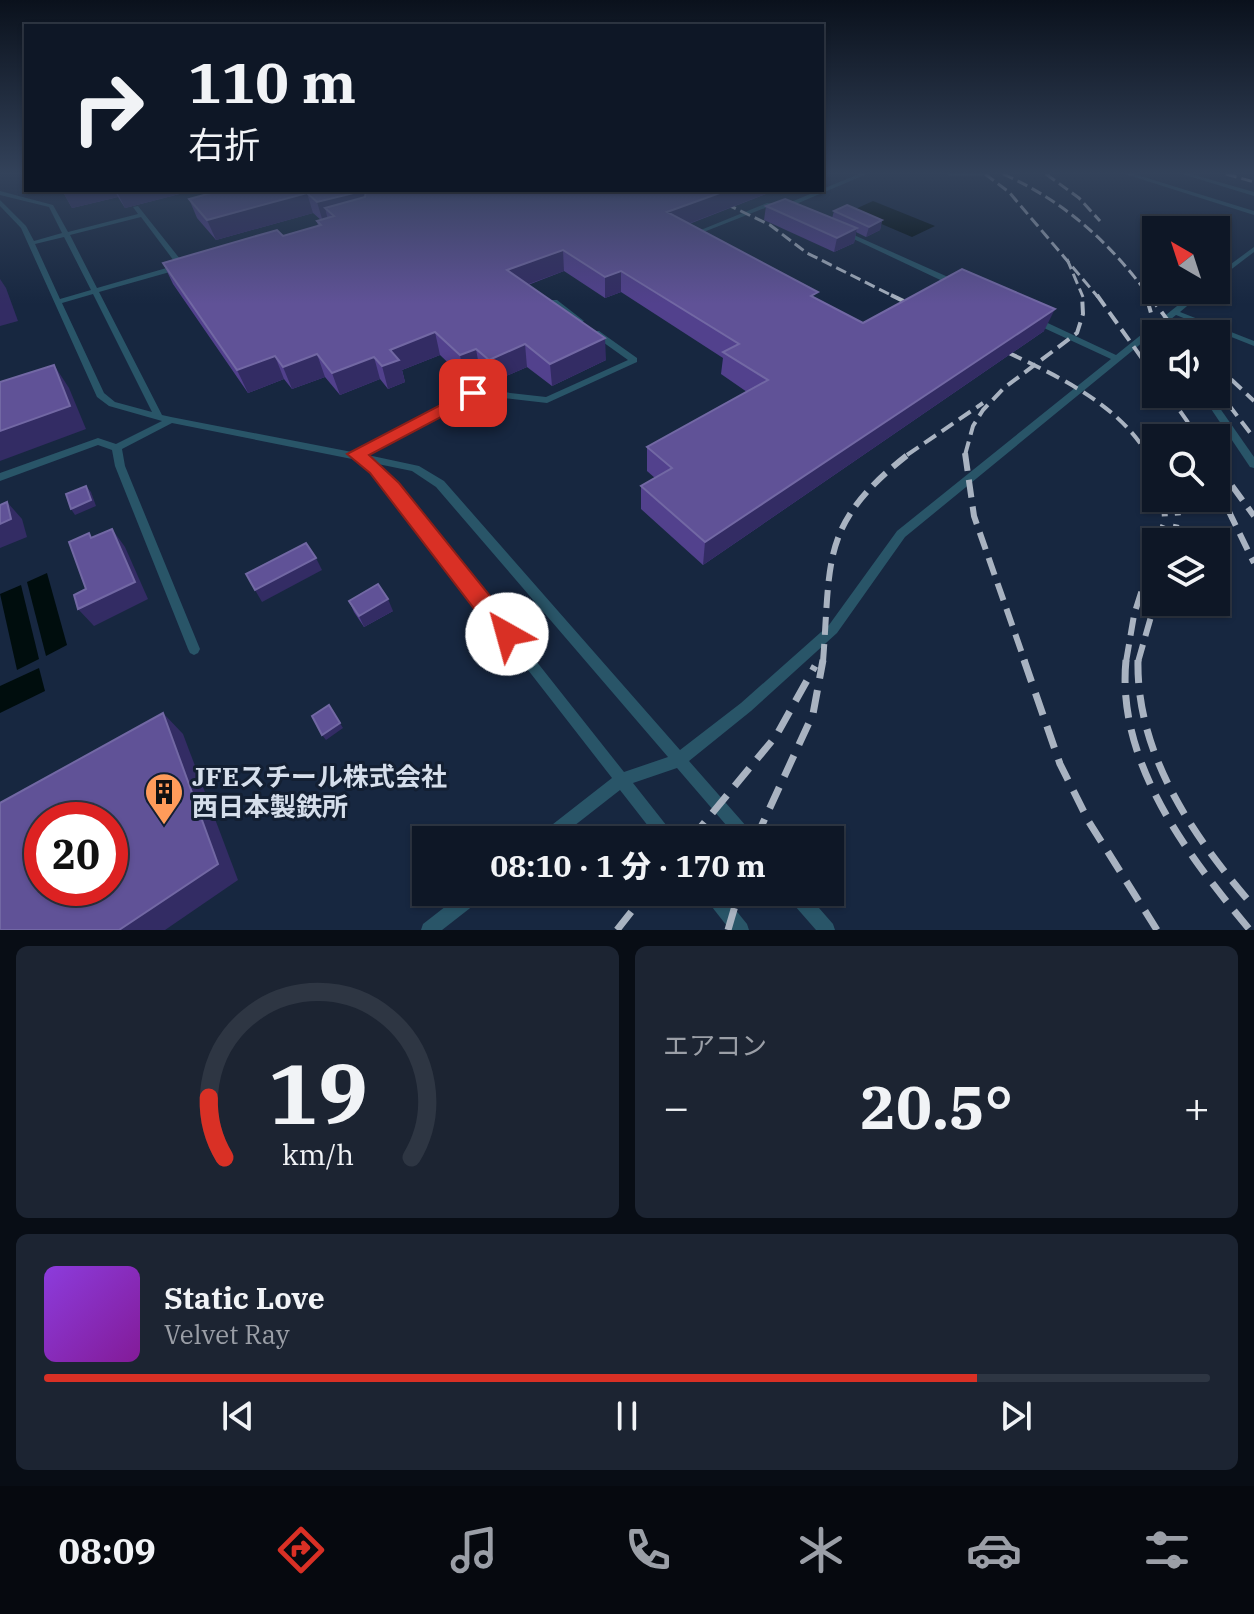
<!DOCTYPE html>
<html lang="ja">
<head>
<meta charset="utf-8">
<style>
	:root { --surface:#0e1726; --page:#1c2432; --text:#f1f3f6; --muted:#9b9fa7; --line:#2e3643; --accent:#d93025 }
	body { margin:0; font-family:"IBM Plex Serif","Noto Sans JP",serif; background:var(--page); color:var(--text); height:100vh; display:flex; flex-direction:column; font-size:30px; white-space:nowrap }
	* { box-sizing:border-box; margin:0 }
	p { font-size:26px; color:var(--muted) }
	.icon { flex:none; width:44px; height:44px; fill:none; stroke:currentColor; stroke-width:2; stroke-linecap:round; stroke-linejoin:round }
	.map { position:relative; height:930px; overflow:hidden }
	.sheet { display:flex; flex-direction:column; gap:16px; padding:16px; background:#080d15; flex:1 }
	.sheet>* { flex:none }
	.guide { position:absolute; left:24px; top:24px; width:800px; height:168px; border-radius:0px; box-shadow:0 2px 6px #0004,0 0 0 2px var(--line); background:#0e1726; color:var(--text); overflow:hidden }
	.needle { width:52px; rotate:321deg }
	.tools { position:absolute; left:1142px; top:216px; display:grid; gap:16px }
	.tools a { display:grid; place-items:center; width:88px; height:88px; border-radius:0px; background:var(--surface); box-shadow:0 2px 6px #0004,0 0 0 2px var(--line); font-size:40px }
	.speed { position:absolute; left:24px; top:802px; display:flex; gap:16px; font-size:40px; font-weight:700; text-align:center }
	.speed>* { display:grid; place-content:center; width:104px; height:104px; border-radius:50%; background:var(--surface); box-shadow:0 2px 6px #0004,0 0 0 2px var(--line); line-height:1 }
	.speed .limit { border:12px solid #d22; background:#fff; color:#111 }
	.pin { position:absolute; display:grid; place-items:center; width:68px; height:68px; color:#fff; margin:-34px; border-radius:16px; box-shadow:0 4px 12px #0006 }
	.me { position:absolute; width:88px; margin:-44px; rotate:322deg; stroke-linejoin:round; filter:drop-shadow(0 0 6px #0008) }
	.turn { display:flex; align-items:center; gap:28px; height:168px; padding:0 32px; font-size:36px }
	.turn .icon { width:104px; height:104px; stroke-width:2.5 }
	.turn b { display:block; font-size:56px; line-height:68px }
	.big { font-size:60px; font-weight:800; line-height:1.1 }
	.sheet .widget { flex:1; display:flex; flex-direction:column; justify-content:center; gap:12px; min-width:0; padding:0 28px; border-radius:12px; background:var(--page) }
	.sheet .dial { align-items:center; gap:0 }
	.dial svg { height:208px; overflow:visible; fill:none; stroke:var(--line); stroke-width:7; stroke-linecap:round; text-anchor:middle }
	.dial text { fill:var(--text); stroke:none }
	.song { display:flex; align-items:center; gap:24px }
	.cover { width:96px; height:96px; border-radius:12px; background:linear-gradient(135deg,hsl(270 70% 55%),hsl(290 70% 35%)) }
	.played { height:8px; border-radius:4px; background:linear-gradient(90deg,var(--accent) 80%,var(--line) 80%) }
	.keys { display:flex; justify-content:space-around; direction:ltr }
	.heat { display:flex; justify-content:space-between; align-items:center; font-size:44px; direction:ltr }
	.sheet .tiles { flex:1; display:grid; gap:16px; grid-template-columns:1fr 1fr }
	.widget:last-child { grid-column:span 2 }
	.trip { position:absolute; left:412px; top:826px; width:432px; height:80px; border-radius:0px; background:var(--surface); box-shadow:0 2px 6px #0004,0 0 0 2px var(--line); font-weight:800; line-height:80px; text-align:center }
	.menu { display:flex; height:128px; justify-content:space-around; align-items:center; background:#06090f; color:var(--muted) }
	.menu .icon { width:56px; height:56px }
	.menu .selected { color:var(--accent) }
	.menu b { font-size:36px; color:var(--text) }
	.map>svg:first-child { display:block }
</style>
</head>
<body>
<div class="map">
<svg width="1254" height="930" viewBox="0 0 1254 930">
	<rect width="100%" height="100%" fill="#131f32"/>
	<path fill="#172740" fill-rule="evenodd" d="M0,174H26V190H822V174H1254V930H0ZM1156,230H1216V290H1156ZM1156,334H1216V394H1156ZM1156,438H1216V498H1156ZM1156,542H1216V602H1156ZM42,820H110V888H42ZM426,840H830V892H426Z"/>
	<g fill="#000d0d">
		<path d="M873,201L935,226L912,237L851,211Z"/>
		<path d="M47,573L67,645L46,656L27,582Z"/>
		<path d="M21,585L39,659L17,670L0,594Z"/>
		<path d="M39,668L45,691L0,713V686Z"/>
	</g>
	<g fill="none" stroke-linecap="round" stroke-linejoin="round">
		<g fill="#295568" fill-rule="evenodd">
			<path d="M859,174H867L789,207L770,206L691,237L686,236L767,203L786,204Z"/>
			<path d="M947,174H985L982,176H950Z"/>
			<path d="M1125,174H1134L1254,211V215Z"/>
			<path d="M1182,174H1191L1254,192V196Z"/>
			<path d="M0,191L53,205L68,232L138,214L133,207L138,206L184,264V268L99,292L162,415L171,417L352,452L460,394L485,390L546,397L628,360L593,335V331H599L637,358V362L547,403L485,396L465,399L363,454L419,466L444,481L680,750L741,703L829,625L897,531L1111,359L1031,322V318H1037L1116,355L1197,290H1206L1180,312L1254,341V346L1176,315L905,537L837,633L751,711L689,761L754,835L757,840H739L677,768L633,783L674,835L677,840H659L620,790L556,840H536L539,835L612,778L388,490L357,460L172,423L122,449L125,466L200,649L198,653L194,655L190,653L188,649L115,466L112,450L98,445L0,481V473L98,438L116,444L162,421L109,406L97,397L21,228L0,206V200L26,226L34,241L62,233L49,207L0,195ZM141,217L177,265L97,288L70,235ZM64,237L91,290L60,299L35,244ZM93,294L152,412L115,402L104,393L62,303ZM373,463L412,471L436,487L668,757L624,772L396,484Z"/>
			<path d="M845,231L957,281L958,283L957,285H951L843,234V232Z"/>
			<path d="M1254,247V252L1216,281V275Z"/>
			<path d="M551,300H557L584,321L580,323H577L551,304Z"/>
			<path d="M1201,394H1210L1254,457V468L1250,467Z"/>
			<path d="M464,892H485L483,898L442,930H421L423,924Z"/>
			<path d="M703,892H721L747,924L749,930H730L705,898Z"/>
			<path d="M786,892H805L833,924L835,930H816L788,898Z"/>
		</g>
		<g stroke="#a9b3c1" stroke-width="3" stroke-dasharray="11 5" stroke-linecap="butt">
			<path d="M985,174L1009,192L1098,297"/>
			<path d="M1003,174C1066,202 1109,242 1150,297"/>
			<path d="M1046,174L1079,198L1100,221"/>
			<path d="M1226,174L1254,182"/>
			<path d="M697,190L770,225L807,253L895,297"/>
			<path d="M1067,259L1083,297"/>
		</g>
		<g stroke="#a9b3c1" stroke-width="4" stroke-dasharray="14 7" stroke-linecap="butt">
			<path d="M891,295L922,310"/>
			<path d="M1097,295L1156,378"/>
			<path d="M1149,295L1178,334"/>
			<path d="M1147,299L1157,334"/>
			<path d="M990,344C1046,371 1115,399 1148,455"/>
			<path d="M1216,365L1254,401"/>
			<path d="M1216,388L1254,438"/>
			<path d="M1168,394L1199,438"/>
			<path d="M907,455L983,403"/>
			<path d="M965,455L973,426L983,410L1004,388L1077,333L1083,314L1082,295"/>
		</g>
		<g stroke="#a9b3c1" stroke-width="6" stroke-dasharray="18 9" stroke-linecap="butt">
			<path d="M965,453L974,516L1025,662"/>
			<path d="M1146,453L1156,470"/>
			<path d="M1216,464L1254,516"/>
			<path d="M1216,485L1254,563"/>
			<path d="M1157,542L1165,521L1164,498"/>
			<path d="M1173,542L1178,516L1176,498"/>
			<path d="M823,662C831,558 820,523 910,453"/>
			<path d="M1126,662L1134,615L1156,545"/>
			<path d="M1138,662L1156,599"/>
		</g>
		<g stroke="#a9b3c1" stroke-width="7" stroke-dasharray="23 12" stroke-linecap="butt">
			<path d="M1024,660L1060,764L1089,822L1157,930"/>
			<path d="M1126,660C1116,762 1188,856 1250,930"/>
			<path d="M1138,660C1136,755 1194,838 1254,907"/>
			<path d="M690,840L776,736L815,666"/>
			<path d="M755,840L813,714L823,660"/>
			<path d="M617,930L647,892"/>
			<path d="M728,930L739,892"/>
		</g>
	</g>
	<g fill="#52418d">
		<path d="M62,190H195L125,208L118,197L72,208Z"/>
		<path d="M222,190H776L689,224L816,298L863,323L1044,331L703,565L641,509V486L655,478L647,471V447L747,392L721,374L723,358L621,292L605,298L564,271L528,285L606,360L552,386L527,367L492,382L480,371L464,378L440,355L402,370L405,382L388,389L380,379L340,395L325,377L292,389L284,379L248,393L173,284L163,263L283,236L318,226L317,221L321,220L313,213L216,240L197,218L189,199Z"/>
		<path d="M766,206L832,218L834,211L882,220L880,230L866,237L856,232L854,243L834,252L764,220Z"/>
		<path d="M349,601L393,611L364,627L354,612Z"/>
	</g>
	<g fill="#332c64">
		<path d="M62,190H114L118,197L72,208Z"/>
		<path d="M116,190H195L125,208Z"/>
		<path d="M366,190L371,210L325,208L328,220L323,222L317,202Z"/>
		<path d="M728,190H776L667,232V212Z"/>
		<path d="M307,193L313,213L216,240L207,220Z"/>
		<path d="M882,220L880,230L866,237L869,227Z"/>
		<path d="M857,228L854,243L834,252L837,238Z"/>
		<path d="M563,250L564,271L510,291L507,270Z"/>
		<path d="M621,271V292L605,298V277Z"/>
		<path d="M0,279L6,288L18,321L0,326Z"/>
		<path d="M1055,309L1044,331L703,565L705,542Z"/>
		<path d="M435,332L440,355L402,370L405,382L388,389L382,366L390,350Z"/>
		<path d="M605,338L606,360L552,386L550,364Z"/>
		<path d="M525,344L527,367L492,382L489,360Z"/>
		<path d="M476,349L480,371L464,378L460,355Z"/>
		<path d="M317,354L325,377L292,389L283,367Z"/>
		<path d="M275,356L284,379L248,393L237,370Z"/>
		<path d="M374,357L380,379L340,395L332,373Z"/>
		<path d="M54,365L69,388L86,429L0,461V431Z"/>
		<path d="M86,486L91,492L96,506L75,515L71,509Z"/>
		<path d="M7,502L22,519L27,537L0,548V524Z"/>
		<path d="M112,529L125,547L148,599L94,626L78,609Z"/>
		<path d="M316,558L322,570L262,602L255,590Z"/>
		<path d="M388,599L393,611L364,627L359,616Z"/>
		<path d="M163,713L183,734L238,880L165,930H119Z"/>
		<path d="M340,723L343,728L326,740L322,735Z"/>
	</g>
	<g fill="#605297" stroke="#7268a4" stroke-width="2" fill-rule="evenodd">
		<path d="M222,190H728L667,212L818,292L811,296L863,323L962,269L1055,309L705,542L641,486L672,468L647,447L768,380L723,352L739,344L621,271L605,277L563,250L507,270L605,338L550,364L525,344L489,360L476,349L460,355L435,332L390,350L399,360L382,366L374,357L332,373L317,354L283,367L275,356L237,370L163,263L277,230L283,236L321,225L317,221L334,216L325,208L365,197L366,190L317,202L307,193L207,220L189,199Z"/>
		<path d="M785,199L857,228L837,238L766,206Z"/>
		<path d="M847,205L882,220L869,227L834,211Z"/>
		<path d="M54,365L70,406L0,431V382Z"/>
		<path d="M86,486L91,500L71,509L66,494Z"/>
		<path d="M7,502L11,519L0,524V505Z"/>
		<path d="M112,529L135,582L78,609L74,595L86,589L69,542L89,533L91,538Z"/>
		<path d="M306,543L316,558L255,590L246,574Z"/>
		<path d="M378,584L388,599L359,616L349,601Z"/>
		<path d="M329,705L340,723L322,735L312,716Z"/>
		<path d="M163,713L218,864L119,930H0V803ZM42,820H110V888H42Z"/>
	</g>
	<linearGradient id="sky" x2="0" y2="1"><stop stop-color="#0a111c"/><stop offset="0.57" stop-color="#33425a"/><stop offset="1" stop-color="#33425a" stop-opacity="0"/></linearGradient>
	<rect width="1254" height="304" fill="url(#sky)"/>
	<path fill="#d93025" stroke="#8d1f18" stroke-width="2" d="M473,388L479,390V397L369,455L399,483L515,627L518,634L515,641L507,643L499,641L370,473L347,454Z"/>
	<defs>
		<g id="building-pin" transform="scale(2)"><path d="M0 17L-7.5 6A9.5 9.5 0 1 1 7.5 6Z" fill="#ff9b5a" stroke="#131f32"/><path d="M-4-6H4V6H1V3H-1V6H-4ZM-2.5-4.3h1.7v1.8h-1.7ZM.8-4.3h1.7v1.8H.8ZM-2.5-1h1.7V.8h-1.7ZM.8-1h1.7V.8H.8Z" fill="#111"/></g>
	</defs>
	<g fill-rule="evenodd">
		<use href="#building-pin" x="164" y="792"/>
	</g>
	<g text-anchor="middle" stroke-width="6" stroke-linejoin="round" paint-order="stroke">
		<g font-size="26" font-weight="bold" fill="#d5deeb" stroke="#131f32" text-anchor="start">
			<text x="192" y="786">JFEスチール株式会社<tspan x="192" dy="30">西日本製鉄所</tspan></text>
		</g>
	</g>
</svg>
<div class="tools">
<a><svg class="needle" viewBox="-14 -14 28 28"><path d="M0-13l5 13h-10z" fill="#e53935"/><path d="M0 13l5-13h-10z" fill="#9b9fa7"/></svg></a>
<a><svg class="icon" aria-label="sound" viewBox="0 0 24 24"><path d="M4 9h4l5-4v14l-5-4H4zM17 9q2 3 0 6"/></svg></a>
<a><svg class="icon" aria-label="search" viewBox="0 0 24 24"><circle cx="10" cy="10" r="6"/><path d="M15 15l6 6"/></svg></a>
<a><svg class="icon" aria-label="layers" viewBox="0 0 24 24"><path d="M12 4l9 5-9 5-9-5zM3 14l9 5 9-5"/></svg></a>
</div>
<div class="speed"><div class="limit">20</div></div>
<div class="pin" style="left:473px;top:393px;background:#d93025"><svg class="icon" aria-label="arrive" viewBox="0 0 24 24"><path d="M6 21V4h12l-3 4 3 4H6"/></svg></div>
<svg class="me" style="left:507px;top:634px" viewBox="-20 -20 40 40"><circle r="19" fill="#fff"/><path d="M0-13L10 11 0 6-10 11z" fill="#d93025"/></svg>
<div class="trip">08:10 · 1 分 · 170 m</div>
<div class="guide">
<div class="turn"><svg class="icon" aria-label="right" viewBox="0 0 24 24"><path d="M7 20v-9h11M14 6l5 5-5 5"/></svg><div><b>110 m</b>右折</div></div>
</div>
</div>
<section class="sheet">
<div class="tiles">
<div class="widget dial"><svg viewBox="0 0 100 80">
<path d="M14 69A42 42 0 1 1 86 69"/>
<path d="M14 69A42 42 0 0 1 8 46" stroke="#d93025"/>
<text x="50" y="56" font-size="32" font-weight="700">19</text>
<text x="50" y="72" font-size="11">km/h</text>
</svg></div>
<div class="widget"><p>エアコン</p>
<div class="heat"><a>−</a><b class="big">20.5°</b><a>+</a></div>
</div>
<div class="widget">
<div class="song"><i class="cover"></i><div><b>Static Love</b><p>Velvet Ray</p></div></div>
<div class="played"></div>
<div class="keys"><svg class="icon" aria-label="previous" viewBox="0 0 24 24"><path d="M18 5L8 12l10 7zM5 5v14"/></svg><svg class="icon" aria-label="pause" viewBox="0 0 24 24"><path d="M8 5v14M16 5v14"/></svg><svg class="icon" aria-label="next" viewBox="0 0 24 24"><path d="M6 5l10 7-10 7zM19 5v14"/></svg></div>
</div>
</div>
</section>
<nav class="menu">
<b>08:09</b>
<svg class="icon selected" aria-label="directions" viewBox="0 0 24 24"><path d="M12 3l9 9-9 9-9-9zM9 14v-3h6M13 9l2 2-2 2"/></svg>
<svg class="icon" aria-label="music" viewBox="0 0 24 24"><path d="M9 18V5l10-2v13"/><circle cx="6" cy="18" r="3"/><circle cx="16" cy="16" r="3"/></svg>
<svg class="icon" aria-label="phone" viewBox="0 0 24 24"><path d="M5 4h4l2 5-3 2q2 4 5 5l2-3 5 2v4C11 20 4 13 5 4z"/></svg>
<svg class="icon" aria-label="climate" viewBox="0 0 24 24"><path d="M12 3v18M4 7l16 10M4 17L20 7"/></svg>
<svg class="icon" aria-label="car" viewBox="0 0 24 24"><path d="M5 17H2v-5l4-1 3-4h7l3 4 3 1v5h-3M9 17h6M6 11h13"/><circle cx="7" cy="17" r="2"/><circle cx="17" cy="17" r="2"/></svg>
<svg class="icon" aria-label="filters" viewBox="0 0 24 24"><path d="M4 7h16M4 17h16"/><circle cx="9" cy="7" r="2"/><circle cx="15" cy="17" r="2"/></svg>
</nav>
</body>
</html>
